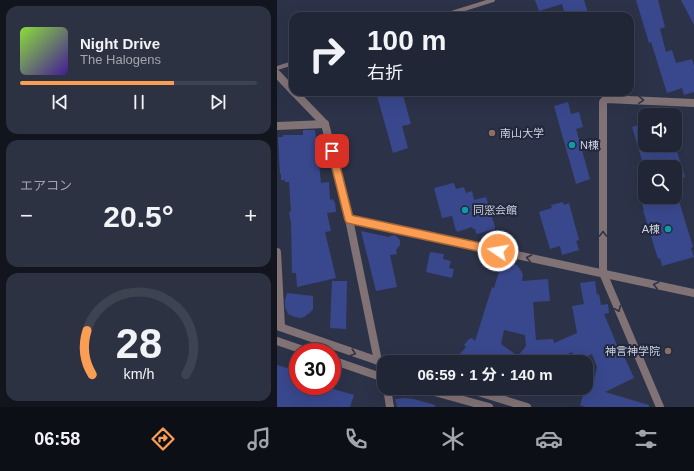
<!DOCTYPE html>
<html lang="ja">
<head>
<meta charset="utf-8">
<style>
	:root { --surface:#212636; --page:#2d3242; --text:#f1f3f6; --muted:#a2a5ad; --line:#3e4351; --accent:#fc9d54 }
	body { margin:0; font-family:Helvetica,"Noto Sans JP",sans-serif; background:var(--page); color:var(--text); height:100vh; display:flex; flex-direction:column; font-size:15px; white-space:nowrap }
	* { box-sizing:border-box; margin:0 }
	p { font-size:13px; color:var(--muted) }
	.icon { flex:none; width:22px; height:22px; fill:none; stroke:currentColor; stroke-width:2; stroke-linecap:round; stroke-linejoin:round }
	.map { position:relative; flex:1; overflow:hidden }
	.drawer { display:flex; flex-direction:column; gap:6px; padding:6px; background:#12151e; width:277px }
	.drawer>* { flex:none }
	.hud { position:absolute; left:12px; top:12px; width:345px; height:84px; border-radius:12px; box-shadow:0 4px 16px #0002,0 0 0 1px var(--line); background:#212636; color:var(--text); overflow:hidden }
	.buttons { position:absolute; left:361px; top:108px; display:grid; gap:8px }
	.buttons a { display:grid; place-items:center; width:44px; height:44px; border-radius:8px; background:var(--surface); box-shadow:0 4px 16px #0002,0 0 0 1px var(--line); font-size:20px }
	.speed { position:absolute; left:12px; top:343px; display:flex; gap:8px; font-size:20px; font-weight:700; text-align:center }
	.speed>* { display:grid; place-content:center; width:52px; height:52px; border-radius:50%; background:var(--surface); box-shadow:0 4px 16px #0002,0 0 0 1px var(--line); line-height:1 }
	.speed .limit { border:6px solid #d22; background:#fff; color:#111 }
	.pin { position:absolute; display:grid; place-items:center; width:34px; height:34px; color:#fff; margin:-17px; border-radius:8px; box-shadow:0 2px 6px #0006 }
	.me { position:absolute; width:44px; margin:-22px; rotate:282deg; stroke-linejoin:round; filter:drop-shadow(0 0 3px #0008) }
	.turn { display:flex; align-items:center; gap:14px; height:84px; padding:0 12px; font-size:18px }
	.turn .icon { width:52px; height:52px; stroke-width:2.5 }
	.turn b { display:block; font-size:28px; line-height:34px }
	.big { font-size:30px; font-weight:700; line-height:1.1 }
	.drawer .card { flex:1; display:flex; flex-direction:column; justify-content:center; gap:6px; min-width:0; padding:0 14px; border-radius:12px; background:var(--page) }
	.drawer .dial { align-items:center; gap:0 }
	.dial svg { height:104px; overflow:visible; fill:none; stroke:var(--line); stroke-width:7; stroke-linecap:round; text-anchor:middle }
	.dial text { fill:var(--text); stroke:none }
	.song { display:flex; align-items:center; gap:12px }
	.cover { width:48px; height:48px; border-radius:6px; background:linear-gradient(135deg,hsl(90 70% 55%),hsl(260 70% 35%)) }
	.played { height:4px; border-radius:2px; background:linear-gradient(90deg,var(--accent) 65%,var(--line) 65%) }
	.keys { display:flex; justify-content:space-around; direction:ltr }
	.heat { display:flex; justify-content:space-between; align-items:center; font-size:22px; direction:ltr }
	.trip { position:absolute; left:100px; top:355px; width:216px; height:40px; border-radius:12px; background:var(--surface); box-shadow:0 4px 16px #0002,0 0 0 1px var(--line); font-weight:700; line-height:40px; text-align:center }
	.dock { display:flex; height:64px; justify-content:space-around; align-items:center; background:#0d0f16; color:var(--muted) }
	.dock .icon { width:28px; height:28px }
	.dock .selected { color:var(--accent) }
	.dock b { font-size:18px; color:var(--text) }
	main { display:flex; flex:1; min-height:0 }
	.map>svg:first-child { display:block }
</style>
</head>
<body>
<main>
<section class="drawer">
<div class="card">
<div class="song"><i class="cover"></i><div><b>Night Drive</b><p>The Halogens</p></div></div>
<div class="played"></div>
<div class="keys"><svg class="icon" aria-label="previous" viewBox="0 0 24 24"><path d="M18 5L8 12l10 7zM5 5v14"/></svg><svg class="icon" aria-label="pause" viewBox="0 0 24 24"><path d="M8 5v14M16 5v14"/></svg><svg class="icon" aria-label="next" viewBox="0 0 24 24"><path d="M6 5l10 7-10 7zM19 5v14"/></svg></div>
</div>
<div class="card"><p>エアコン</p>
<div class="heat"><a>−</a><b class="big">20.5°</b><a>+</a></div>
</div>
<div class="card dial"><svg viewBox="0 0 100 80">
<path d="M14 69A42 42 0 1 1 86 69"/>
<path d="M14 69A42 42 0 0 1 10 35" stroke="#fc9d54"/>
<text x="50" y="56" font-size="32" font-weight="700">28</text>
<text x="50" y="72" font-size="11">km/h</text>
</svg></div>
</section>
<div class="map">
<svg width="417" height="407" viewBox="0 0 417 407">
	<rect width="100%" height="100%" fill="#2c3248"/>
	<g fill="#39488d" fill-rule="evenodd">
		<path d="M258,0H307L312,16H288L285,4L262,11Z"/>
		<path d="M359,0H381L388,27L383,29L389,52L395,50L399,63L415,59L417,66V92L407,95L405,88L390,93L374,42L372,43Z"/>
		<path d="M404,0H417V25Z"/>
		<path d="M99,92H125L134,124L125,126L131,148L116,153Z"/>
		<path d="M291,102L294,114L302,112L306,127L299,129L313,179L299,184L277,106Z"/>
		<path d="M368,123V145H398L408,177L398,180V167H367L355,127Z"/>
		<path d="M26,130H38L39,138L42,137V143H44L46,152L41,153L44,183L52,182L53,200L56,199L57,202H58L59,212L50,213L54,231L48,232L59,278L20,287L19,273H15L14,223L12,212L14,211L12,182H8V180H4V174H3L1,137H6V135H26Z"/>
		<path d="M176,183H177L179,189L187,187L189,193L195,191L197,200L209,197L218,227V229L200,234L199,233L198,229H196L195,227L180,232V230L179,231L175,216L165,218L157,188Z"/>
		<path d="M376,197H399L400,201H402L416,247L414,248L417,257L385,266L383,258L381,259L366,210H367L365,203L377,200Z"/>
		<path d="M286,202L287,205L292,203L302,240L299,241L302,250L285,255L283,246L273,249L262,212L275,208L274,205Z"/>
		<path d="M84,231L111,237L117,235L120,237L123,240V245L119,250L120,254L113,255L120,287L99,291Z"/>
		<path d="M153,252L167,254L166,259L174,261L172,268L177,269L175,278L149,272Z"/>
		<path d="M228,261L240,265L246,274L245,281L271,279L273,301L256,302L259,340L276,339L277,343L300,333L295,306L307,304L303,283L318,281L320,295L322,294L324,305L331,304L332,313L327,314L340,345L345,346L349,348L350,353L347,356L357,378L328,392L372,405V407H308L303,405L308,389L314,391L320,367L315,354L299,361L295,352L282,358L283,362H188L183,358H184L181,356L189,347L187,345L192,339L195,338L198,341L215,287L217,288L225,262L228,263ZM227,330L248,335L249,346L241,356L224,344Z"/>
		<path d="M55,281H70L69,329L53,328Z"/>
		<path d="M10,293L36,296V310L34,311V312L27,317L23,318L18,317L11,314L8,307V300Z"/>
		<path d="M0,365L21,371V386H46L77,395L73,407H0Z"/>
		<path d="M128,398L137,399L158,405V407H120L118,399Z"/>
	</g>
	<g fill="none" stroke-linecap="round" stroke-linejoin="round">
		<g stroke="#817275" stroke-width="4">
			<path d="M165,16L216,0"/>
			<path d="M0,68L16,63"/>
		</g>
		<g stroke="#817275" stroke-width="8">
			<path d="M0,126L48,124"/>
			<path d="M0,252L4,327"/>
			<path d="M101,361L72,219L417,293"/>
			<path d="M110,388L113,407"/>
			<path d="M383,407L326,273V102L329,99L417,103"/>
		</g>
		<g stroke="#817275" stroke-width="8">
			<path d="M0,74L16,91"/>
			<path d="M17,92L48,124L72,219"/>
			<path d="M0,326L107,363"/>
			<path d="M0,341L32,352"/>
			<path d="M55,360L107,378"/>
			<path d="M143,388L212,407"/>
			<path d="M188,388L250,407"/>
		</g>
	</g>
	<defs><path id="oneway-chevron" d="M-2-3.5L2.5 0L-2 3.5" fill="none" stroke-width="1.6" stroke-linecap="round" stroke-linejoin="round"/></defs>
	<g stroke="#303345">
		<use href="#oneway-chevron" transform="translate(364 100) rotate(3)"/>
		<use href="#oneway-chevron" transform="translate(326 234) rotate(-90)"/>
		<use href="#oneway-chevron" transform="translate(252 258) rotate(-168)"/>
		<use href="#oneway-chevron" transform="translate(379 285) rotate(-168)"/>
		<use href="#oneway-chevron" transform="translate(341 309) rotate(67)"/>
		<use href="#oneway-chevron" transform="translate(76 353) rotate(19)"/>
	</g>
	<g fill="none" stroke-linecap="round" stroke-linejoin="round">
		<g stroke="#a46637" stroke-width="10">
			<path id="route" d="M55,151L72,219L221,251"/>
		</g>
		<use href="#route" stroke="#fc9d54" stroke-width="7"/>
	</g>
	<g fill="#8d6e63" stroke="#22283d" stroke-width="1.5">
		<circle cx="215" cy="133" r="4"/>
		<circle cx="391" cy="351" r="4"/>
	</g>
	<g fill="#0f9aa8" stroke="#22283d" stroke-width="1.5">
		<circle cx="295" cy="145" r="4"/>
		<circle cx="188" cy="210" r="4"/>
		<circle cx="391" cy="229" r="4"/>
	</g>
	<g text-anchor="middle" stroke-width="4" stroke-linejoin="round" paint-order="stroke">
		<g font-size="11" fill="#ced2e0" stroke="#22283d" text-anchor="start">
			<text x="223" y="137">南山大学</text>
			<text x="303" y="149">N棟</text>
			<text x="196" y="214">同窓会館</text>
			<text x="383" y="233" text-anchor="end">A棟</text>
			<text x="383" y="355" text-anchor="end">神言神学院</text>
		</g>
	</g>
</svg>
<div class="buttons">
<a><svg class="icon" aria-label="sound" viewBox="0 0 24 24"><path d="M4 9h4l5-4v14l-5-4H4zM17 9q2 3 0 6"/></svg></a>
<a><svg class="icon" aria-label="search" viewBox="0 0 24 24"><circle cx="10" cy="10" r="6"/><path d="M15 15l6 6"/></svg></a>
</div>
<div class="speed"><div class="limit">30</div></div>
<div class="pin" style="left:55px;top:151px;background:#d93025"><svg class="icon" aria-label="arrive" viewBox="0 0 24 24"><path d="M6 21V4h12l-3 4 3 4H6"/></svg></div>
<svg class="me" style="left:221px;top:251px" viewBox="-20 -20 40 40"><circle r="17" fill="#fc9d54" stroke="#fff" stroke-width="3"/><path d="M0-11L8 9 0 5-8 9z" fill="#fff"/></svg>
<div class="trip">06:59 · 1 分 · 140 m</div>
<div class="hud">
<div class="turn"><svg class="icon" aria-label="right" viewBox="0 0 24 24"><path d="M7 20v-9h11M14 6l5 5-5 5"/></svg><div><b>100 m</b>右折</div></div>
</div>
</div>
</main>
<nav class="dock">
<b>06:58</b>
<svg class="icon selected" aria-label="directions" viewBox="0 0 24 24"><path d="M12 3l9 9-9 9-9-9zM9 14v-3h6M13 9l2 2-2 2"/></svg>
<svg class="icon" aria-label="music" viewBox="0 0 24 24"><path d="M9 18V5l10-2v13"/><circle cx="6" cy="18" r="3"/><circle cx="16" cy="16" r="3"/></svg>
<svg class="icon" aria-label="phone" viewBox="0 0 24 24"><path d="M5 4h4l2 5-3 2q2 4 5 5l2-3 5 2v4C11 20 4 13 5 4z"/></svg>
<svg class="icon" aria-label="climate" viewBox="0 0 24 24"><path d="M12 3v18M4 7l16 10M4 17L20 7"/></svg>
<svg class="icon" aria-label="car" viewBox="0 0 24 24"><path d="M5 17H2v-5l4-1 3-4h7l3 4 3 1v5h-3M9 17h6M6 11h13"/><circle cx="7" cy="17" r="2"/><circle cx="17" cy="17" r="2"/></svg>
<svg class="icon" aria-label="filters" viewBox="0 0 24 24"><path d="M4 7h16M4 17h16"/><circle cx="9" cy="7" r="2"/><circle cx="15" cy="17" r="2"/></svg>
</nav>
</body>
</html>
